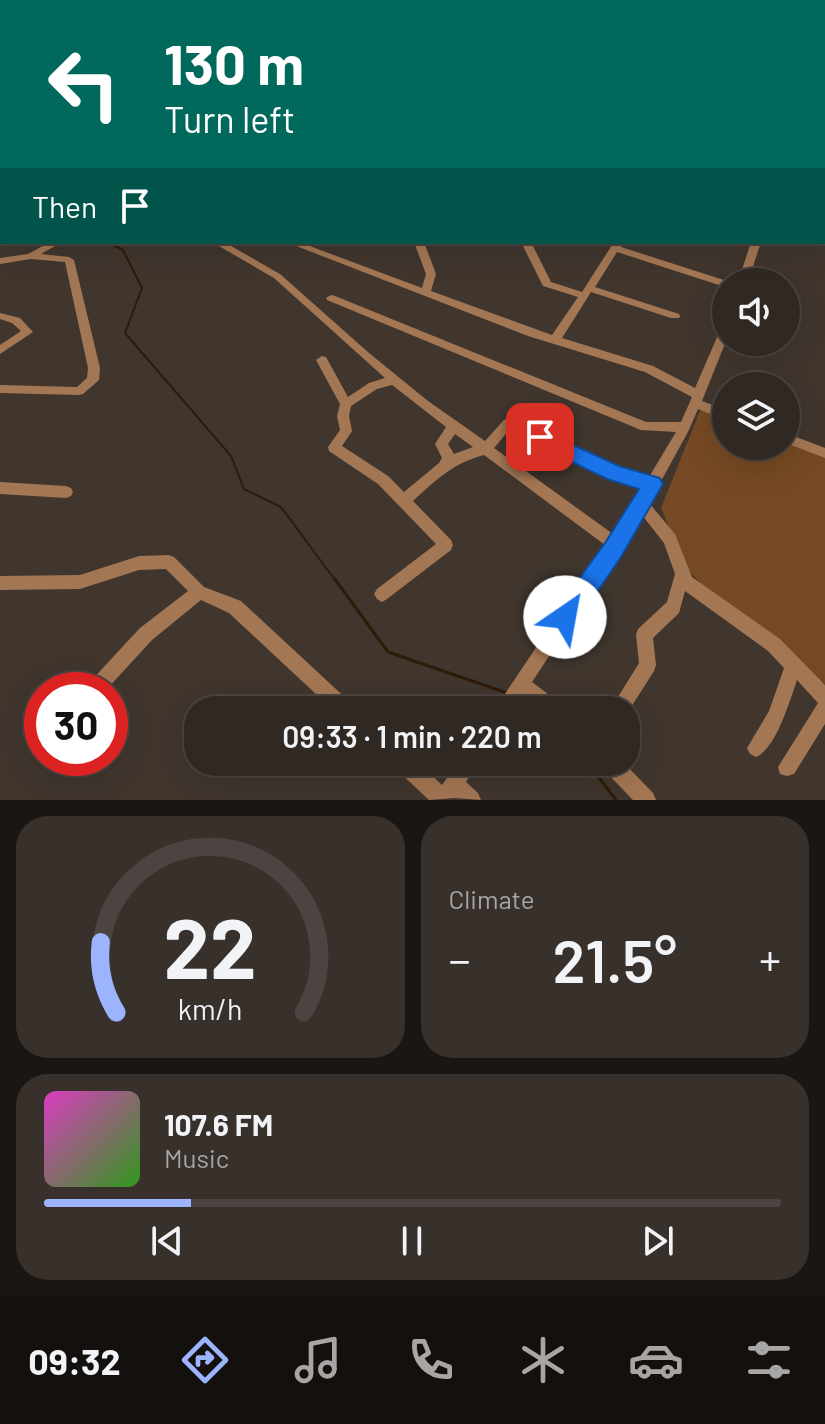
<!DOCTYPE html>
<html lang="en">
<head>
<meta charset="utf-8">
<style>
	:root { --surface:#302822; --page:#38302a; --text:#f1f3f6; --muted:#a8a6a5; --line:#4b4440; --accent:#9bb4fd }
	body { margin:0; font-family:Barlow,sans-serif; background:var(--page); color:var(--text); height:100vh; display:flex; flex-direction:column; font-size:30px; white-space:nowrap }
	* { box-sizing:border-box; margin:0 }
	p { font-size:26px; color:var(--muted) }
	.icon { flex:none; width:44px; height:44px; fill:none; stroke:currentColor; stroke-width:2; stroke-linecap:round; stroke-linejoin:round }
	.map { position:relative; height:800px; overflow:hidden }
	.sheet { display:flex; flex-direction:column; gap:16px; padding:16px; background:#1a1613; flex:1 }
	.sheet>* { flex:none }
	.top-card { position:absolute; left:0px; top:0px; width:826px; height:244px; box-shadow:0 8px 32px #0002,0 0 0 2px var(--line); background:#00695c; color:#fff; overflow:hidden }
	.fabs { position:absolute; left:712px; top:268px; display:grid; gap:16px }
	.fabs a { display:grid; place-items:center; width:88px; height:88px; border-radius:50%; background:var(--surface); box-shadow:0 8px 32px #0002,0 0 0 2px var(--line); font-size:40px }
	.speed { position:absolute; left:24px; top:672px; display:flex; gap:16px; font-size:40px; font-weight:700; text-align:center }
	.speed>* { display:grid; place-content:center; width:104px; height:104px; border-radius:50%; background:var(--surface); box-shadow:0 8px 32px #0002,0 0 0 2px var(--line); line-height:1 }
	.speed .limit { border:12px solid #d22; background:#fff; color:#111 }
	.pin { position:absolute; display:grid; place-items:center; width:68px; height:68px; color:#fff; margin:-34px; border-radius:16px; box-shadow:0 4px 12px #0006 }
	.me { position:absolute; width:88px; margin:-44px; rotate:33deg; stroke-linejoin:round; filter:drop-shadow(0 0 6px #0008) }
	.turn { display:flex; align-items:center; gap:28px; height:168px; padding:0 32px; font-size:36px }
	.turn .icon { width:104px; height:104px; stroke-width:2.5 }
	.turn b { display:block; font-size:56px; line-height:68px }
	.then { display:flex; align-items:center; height:76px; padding:0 32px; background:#0003; gap:16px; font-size:30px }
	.big { font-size:60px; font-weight:600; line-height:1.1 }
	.sheet .tile { flex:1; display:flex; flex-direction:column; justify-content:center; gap:12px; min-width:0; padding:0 28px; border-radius:32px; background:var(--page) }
	.sheet .dial { align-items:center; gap:0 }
	.dial svg { height:208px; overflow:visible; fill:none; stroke:var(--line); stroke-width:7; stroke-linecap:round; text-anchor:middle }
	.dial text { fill:var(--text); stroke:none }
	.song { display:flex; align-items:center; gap:24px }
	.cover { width:96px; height:96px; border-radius:12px; background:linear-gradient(135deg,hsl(310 70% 55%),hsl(110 70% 35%)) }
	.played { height:8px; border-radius:4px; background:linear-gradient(90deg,var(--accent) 20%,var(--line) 20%) }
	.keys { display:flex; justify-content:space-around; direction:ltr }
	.heat { display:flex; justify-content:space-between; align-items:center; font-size:44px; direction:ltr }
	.sheet .tiles { flex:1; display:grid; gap:16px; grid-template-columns:1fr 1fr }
	.tile:last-child { grid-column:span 2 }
	.trip { position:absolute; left:184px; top:696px; width:456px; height:80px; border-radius:32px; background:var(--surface); box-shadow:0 8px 32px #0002,0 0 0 2px var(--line); font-weight:600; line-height:80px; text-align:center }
	.dock { display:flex; height:128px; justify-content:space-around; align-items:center; background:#13100e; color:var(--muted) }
	.dock .icon { width:56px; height:56px }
	.dock .selected { color:var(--accent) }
	.dock b { font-size:36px; color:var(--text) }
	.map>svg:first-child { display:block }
</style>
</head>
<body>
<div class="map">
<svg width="825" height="800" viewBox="0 0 825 800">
	<rect width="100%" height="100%" fill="#40362e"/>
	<path fill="#754923" d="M701,408L726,418V446H786V441L825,456V684L719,602L686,568L661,508Z"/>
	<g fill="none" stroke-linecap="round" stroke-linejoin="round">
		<g stroke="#2f1b09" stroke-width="2">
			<path d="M297,0L302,2"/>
			<path d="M107,242L123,250L142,288L125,333L231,456L244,489L281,507L335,580"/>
		</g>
		<g stroke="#2f1b09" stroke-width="3">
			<path d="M334,578L388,652L507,693"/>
			<path d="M519,702L535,710"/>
			<path d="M587,762L616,800"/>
		</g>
		<g fill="#a47754" fill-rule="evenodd">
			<path d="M429,0H434L435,2H430Z"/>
			<path d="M748,0H793L784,2H739Z"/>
			<rect x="824" y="9" width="1" height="2"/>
			<path d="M824,21L825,22V26L824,25Z"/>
			<path d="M824,32L825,33V37L824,36Z"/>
			<rect x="0" y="52" width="2" height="4"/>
			<rect x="0" y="77" width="2" height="4"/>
			<rect x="0" y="119" width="2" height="5"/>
			<path d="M2,226V232L0,233V227Z"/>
			<path d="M50,242H62L41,254L69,257L74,260L100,368L99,380L83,394L79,395L0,393V385L77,387L87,378L88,368L65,262L31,259L0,264V258L28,254Z"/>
			<path d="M212,242H224L280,274L369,353L428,401L485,441L504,420L508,418L618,468L649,477L676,432L641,430L327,300L326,298L331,295L335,296L646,422H681L692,397L645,372L528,336L286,242H299L422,288L426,274L414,242H424L436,274L431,291L552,335L578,297L543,286L521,242H531L551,282L582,292L614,242H624L621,247L730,282H726V287L722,286L617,252L595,287L679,314L680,316L679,318H671L591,292L562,338L653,366L695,388L721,328L726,324V341L702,401L726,410V420L698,409L689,430L649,503L675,534L692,577L780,639L825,685V724L794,774L787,776L780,774L778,767L818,703L797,680C790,700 776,749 756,757L750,754L747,748L769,711L784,668L768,651L685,591L679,613L653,638L656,665L654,671L626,715V710H610L639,663L636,635L638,629L667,602L675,574L664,543L642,515L623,544L621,550L618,551L532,682L561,704L564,710H541L523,696L513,710H494L605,545L484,455C453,463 436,480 413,501L451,540L453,545L451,550L387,599L382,602L377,599L374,594L377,589L436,544L378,484L329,451L328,447L340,430L337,416L340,404L316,360L322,356L326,357L348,397L369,383L385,378L274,278ZM392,385L446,427L435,444L442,458L439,463L404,492L388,476L342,446L352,431L349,416L351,406L377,389ZM510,429L610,477L643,487L613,534L494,448ZM455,434L473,447L454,454L448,444Z"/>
			<path d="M751,242H761L748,282H738Z"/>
			<path d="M0,313L20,318L33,332L0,354V345L21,331L12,323L0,319Z"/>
			<path d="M786,433L825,448V458L786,443Z"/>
			<path d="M0,482L66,486L71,488L73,492L71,496L66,498L0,494Z"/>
			<path d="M169,555L174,557L204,587L241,601L352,704L355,710H333L229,613L201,600L152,640L106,690H85L88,684L140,628L188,591L166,569L139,570L80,589L0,590V576L80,575L139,556Z"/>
			<path d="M394,762H417L442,785L458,762H478L466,782L478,793L481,800L455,798L429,800L396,769Z"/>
			<path d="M601,762H623L653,793L656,800H633L603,769Z"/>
		</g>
		<g fill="#fbe4d3" fill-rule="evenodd">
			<path d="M240,0L244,2L229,1L230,0Z"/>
			<rect x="824" y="122" width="1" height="6"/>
		</g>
		<g stroke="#bdb5b0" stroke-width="3">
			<path id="rail" d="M0,242H54"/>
		</g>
		<use href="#rail" stroke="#231e1b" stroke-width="2" stroke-dasharray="3" stroke-linecap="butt"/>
	</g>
	<path fill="#1a73e8" stroke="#114b97" stroke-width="2" d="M540,430L619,466L660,478L663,484L621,557L574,626L565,629L557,626L553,617L557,609L605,543L639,489L607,479L533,443L530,437Z"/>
</svg>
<div class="fabs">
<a><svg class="icon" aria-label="sound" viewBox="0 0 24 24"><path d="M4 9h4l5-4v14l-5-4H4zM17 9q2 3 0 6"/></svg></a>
<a><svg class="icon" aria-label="layers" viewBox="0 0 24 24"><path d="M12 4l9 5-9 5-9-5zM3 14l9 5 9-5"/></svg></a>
</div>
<div class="speed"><div class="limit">30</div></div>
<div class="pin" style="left:540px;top:437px;background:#d93025"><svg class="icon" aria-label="arrive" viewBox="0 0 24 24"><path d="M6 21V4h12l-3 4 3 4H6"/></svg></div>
<svg class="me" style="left:565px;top:617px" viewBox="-20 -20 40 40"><circle r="19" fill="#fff"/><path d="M0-13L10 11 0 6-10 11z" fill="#1a73e8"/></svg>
<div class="trip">09:33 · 1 min · 220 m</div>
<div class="top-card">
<div class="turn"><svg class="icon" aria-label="left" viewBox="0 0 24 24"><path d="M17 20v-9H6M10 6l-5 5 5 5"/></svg><div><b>130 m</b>Turn left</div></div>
<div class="then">Then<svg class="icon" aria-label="arrive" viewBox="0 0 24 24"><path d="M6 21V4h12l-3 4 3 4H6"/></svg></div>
</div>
</div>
<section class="sheet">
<div class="tiles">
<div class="tile dial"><svg viewBox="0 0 100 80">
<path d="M14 69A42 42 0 1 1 86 69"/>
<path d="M14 69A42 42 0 0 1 8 42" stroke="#9bb4fd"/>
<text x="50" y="56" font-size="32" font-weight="700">22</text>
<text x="50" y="72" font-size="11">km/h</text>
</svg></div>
<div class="tile"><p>Climate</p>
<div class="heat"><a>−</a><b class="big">21.5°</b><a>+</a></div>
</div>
<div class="tile">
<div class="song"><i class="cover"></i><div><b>107.6 FM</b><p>Music</p></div></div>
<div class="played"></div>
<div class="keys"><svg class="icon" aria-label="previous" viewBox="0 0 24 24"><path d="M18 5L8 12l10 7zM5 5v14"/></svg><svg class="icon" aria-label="pause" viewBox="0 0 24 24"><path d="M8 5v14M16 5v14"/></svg><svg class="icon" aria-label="next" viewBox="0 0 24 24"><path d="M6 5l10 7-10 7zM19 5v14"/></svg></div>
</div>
</div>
</section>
<nav class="dock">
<b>09:32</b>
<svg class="icon selected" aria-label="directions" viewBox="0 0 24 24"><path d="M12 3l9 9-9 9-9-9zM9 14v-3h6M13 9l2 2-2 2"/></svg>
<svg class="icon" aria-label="music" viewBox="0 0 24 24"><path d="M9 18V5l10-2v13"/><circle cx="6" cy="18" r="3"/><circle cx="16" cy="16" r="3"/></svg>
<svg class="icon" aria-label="phone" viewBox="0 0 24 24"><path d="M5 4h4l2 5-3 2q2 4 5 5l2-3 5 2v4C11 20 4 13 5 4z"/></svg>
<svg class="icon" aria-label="climate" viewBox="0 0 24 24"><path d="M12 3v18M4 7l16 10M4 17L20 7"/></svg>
<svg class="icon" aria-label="car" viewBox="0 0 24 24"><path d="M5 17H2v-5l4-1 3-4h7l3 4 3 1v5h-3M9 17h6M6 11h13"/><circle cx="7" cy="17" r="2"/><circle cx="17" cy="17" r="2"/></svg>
<svg class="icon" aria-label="filters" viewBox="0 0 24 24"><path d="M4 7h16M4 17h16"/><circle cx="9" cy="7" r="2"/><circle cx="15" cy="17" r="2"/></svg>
</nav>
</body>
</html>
